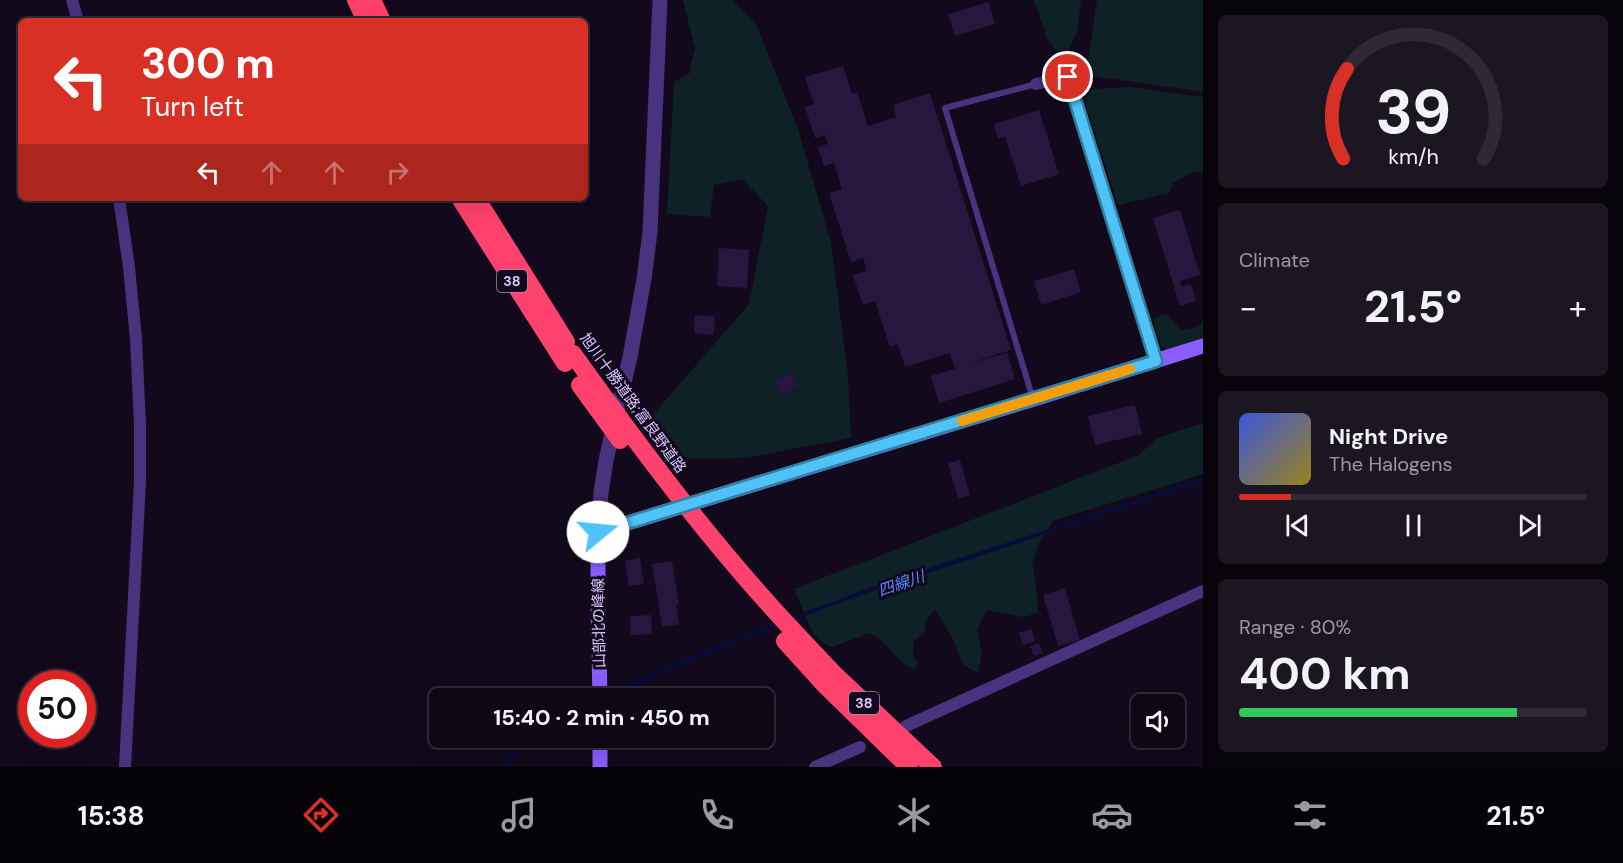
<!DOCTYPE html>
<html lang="en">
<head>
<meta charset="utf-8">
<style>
	:root { --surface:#0e0815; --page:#1c1622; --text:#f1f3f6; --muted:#9b9aa0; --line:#2e2934; --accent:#d93025 }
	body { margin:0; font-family:"DM Sans","Noto Sans JP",sans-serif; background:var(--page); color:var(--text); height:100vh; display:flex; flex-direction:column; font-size:22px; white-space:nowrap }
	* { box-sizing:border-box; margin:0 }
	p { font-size:20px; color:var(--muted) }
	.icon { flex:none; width:33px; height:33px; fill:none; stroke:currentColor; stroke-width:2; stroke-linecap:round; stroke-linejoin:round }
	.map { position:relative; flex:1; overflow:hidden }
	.details { display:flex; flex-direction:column; gap:15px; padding:15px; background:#08040c; width:420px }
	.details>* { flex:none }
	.guide { position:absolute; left:18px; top:18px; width:570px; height:183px; border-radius:9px; box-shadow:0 6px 24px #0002,0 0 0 2px var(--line); background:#d93025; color:#fff; overflow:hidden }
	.fabs { position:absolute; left:1131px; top:694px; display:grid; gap:12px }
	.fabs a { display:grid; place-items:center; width:54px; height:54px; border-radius:9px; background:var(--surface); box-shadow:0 6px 24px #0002,0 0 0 2px var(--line); font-size:30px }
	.speed { position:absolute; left:18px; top:670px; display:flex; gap:12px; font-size:30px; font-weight:700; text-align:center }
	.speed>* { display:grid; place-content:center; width:78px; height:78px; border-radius:50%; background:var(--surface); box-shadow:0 6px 24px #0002,0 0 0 2px var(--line); line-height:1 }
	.speed .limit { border:9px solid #d22; background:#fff; color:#111 }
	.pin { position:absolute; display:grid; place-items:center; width:51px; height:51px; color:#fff; margin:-26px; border:3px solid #fff; border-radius:50%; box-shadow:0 2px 6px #0007 }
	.me { position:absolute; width:66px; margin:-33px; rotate:73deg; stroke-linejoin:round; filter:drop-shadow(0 0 4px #0008) }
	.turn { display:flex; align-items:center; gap:21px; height:126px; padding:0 24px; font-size:27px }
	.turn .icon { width:78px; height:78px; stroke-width:2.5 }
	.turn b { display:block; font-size:42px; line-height:51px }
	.lanes { display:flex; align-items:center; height:57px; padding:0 24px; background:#0003; justify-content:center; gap:30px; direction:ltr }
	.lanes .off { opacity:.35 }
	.big { font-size:45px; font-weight:700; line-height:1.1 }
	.details .widget { flex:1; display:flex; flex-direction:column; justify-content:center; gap:9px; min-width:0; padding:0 21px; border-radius:9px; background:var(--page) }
	.details .dial { align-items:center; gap:0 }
	.dial svg { height:156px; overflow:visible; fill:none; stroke:var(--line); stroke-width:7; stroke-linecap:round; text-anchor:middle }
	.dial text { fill:var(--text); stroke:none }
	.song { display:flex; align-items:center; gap:18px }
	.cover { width:72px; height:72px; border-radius:9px; background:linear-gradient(135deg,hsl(230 70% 55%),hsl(50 70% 35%)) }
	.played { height:6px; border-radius:3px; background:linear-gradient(90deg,var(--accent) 15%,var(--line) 15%) }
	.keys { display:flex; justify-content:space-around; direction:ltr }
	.heat { display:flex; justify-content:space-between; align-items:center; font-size:33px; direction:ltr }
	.charge { height:9px; border-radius:4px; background:linear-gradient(90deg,#34c759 80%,var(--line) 0) }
	.trip { position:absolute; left:429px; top:688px; width:345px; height:60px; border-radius:9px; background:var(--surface); box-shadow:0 6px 24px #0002,0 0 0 2px var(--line); font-weight:700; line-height:60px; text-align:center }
	.tab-bar { display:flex; height:96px; justify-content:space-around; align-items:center; background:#060308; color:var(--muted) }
	.tab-bar .icon { width:42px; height:42px }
	.tab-bar .active { color:var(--accent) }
	.tab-bar b { font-size:27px; color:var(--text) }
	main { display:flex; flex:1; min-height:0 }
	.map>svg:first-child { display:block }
</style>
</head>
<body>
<main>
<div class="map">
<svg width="1203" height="767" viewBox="0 0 1203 767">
	<rect width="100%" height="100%" fill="#120a1c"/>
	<g fill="#0d2127">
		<path d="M683,0H732L755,22L798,129L831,243L848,376L851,438L745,458L690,459L661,447L645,424L749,304L768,206L742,179L714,185L710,217L667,214L674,82L689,74L695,48Z"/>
		<path d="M1034,0H1081L1077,32L1068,51H1056L1047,38Z"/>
		<path d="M1097,0H1203V92L1086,75Z"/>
		<path d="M1131,87L1203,97V173L1195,171L1173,183L1169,193L1118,205L1087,109L1085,95L1093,89Z"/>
		<path d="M1166,314L1182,330C1190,329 1199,328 1203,321V337L1165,350C1157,340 1155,330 1154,318Z"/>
		<path d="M1203,423V474L1053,521L1039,543L1032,564L1036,584L1038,613L1023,617L987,610L977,629L982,652L978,673L963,664L954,641L935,609L926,620L924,633L913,642V657L918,663L915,669C902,666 896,655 887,646C883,641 876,637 870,633L832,647L825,644L813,633L794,589L1139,455L1157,438Z"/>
	</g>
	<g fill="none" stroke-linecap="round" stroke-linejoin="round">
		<g stroke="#060d39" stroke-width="4">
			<path d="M789,620L861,593L1203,480"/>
			<path d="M604,699L663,670L779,623"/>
			<path d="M503,767L510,758L533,738"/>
		</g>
	</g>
	<g fill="#28163e">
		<path d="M989,2L995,24L955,36L948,14Z"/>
		<path d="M843,66L852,94L857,92L868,126L896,117L893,105L930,93L1011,350L964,365L1007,353L1015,379L939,403L931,376L955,369L950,353L905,367L898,344L890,347L875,301L863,305L853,275L867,271L863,258L851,262L829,193L842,189L834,163L824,166L818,147L828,144L825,135L815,138L805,107L814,104L805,77Z"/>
		<path d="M1039,110L1059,174L1021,186L1005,136L998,139L994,124Z"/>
		<path d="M1180,210L1200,275L1180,281L1182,287L1191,284L1196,301L1180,306L1153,218Z"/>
		<path d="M719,248L749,250L747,288L717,286Z"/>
		<path d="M1074,269L1081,292L1041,305L1034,281Z"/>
		<path d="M695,315L715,317L713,335L694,333Z"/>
		<path d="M791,373L798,386L782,395L775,382Z"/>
		<path d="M1135,405L1142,434L1095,445L1088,416Z"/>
		<path d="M960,460L970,495L958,498L948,463Z"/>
		<path d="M640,558L644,584L629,586L625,561Z"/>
		<path d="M672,561L679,605H676L679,624L662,627L652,564Z"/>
		<path d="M1065,588L1080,640L1058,646L1043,595Z"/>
		<path d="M651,615L652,634L631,635L630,616Z"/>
		<path d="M1031,629L1035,641L1023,645L1019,633Z"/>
		<path d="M1039,643L1043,653L1034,656L1030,646Z"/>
	</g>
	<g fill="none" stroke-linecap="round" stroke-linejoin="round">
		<path stroke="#48337e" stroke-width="6" d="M1033,399L945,108L1036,84"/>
		<g stroke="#48337e" stroke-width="12">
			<path d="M72,0L78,21"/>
			<path d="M1036,84L1068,77L1156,361"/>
			<path d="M119,198L129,267L136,339L140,425V482L125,767"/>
			<path d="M906,726L1203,591"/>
			<path d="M815,767L860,747"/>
		</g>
		<path stroke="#48337e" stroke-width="15" d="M598,532L601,493L606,460L630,357L644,279L650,232L660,0"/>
		<g stroke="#895dff" stroke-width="15">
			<path d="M600,699L598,601V532L1034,399L1203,346"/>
			<path d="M600,767V738"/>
		</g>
		<g stroke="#ff416d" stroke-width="18">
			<path d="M356,0L366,21"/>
			<path d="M372,0L382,21"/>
			<path d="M460,198L565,363"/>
			<path d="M476,198L566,342"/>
			<path d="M798,636L833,673L933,767"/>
			<path d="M785,641L824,684L909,767"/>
		</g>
		<g stroke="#ff416d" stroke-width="18">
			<path d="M573,354C643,452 715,548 798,636"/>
			<path d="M580,385L620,440"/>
		</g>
	</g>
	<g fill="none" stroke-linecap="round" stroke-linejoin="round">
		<g stroke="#337fa1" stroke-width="15">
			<path id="route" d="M598,532L1156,361L1068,77"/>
		</g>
		<use href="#route" stroke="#4fc3f7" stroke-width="10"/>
		<path stroke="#f59e0b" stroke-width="10" d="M962,421L1130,369"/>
	</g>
	<g text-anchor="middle" stroke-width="6" stroke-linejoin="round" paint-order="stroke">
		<g fill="#120a1c" stroke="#9e8ebb" stroke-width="1.5">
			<rect x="497" y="270" width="30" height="22" rx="4.5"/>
			<rect x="849" y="692" width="30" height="22" rx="4.5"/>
		</g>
		<g font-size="14" font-weight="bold" fill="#dac6ff">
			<text x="512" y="286">38</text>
			<text x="864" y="708">38</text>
		</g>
		<g font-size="15" fill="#dac6ff" stroke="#120a1c">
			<text transform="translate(633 403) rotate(54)" y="5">旭川十勝道路;富良野道路</text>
			<text transform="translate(599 623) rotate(-91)" y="5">山部北の峰線</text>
		</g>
		<g font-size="16" font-style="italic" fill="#5486ff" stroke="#120a1c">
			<text transform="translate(901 583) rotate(-19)" y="6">四線川</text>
		</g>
	</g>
</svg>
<div class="fabs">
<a><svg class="icon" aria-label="sound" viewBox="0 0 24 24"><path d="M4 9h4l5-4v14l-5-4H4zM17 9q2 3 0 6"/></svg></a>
</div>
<div class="speed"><div class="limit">50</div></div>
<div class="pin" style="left:1068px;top:77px;background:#d93025"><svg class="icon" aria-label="arrive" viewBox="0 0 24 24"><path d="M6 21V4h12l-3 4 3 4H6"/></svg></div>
<svg class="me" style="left:598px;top:532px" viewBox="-20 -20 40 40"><circle r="19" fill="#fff"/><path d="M0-13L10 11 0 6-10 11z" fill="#4fc3f7"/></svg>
<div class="trip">15:40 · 2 min · 450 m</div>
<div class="guide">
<div class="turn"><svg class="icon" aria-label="left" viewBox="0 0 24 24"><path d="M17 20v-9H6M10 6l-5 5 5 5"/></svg><div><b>300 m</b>Turn left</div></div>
<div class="lanes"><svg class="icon" aria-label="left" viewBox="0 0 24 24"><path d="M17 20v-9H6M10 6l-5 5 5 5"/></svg><svg class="icon off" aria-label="ahead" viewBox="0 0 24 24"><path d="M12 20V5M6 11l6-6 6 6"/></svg><svg class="icon off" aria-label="ahead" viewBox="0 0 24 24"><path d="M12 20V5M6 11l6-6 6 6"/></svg><svg class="icon off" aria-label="right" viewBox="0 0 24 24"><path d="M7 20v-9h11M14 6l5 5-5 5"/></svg></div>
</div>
</div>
<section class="details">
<div class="widget dial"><svg viewBox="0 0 100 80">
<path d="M14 69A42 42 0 1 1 86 69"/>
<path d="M14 69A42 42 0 0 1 16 23" stroke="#d93025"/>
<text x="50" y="56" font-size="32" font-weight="700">39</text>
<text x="50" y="72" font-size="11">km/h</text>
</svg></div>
<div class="widget"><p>Climate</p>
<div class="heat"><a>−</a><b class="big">21.5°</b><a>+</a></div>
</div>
<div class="widget">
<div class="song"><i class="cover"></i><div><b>Night Drive</b><p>The Halogens</p></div></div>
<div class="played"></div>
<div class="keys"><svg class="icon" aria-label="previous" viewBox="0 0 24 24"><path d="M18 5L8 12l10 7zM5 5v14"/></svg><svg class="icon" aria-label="pause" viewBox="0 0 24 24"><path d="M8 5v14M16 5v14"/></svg><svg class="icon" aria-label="next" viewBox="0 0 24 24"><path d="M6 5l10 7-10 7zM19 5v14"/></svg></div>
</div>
<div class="widget"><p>Range · 80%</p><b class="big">400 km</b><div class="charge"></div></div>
</section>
</main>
<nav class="tab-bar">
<b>15:38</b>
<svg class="icon active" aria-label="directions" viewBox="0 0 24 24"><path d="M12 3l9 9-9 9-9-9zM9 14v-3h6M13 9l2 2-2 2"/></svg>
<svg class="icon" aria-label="music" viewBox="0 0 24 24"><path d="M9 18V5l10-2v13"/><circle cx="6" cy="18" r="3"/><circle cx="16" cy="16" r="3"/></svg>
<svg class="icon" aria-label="phone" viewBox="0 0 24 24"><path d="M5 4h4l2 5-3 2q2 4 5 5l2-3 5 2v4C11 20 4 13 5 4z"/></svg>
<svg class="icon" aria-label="climate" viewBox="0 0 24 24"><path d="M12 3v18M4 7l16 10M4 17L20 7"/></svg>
<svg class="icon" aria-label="car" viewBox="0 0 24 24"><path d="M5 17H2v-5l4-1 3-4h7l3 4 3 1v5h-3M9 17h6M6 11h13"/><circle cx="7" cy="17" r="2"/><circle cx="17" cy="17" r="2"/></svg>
<svg class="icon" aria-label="filters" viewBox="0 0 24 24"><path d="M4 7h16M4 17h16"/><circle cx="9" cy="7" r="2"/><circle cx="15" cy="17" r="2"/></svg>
<b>21.5°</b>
</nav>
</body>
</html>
